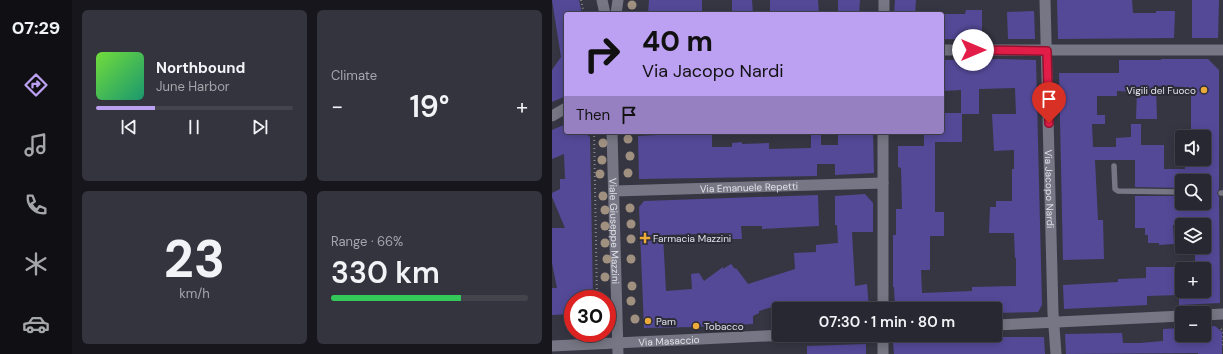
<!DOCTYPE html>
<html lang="en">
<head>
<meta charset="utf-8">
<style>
	:root { --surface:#282832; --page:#34343e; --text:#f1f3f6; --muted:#a5a6ac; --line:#44444d; --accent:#bca0f2 }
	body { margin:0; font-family:"DM Sans",sans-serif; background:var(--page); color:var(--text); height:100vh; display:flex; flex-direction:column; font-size:15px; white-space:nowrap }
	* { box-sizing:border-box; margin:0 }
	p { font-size:13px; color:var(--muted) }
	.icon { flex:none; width:22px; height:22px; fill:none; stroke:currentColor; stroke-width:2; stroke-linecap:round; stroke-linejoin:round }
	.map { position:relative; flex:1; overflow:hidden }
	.panel { display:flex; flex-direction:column; gap:10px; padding:10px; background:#16161c; width:480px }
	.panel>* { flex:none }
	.guide { position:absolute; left:12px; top:12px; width:380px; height:122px; border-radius:4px; box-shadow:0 2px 10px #0003,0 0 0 1px var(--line); background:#bca0f2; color:#111; overflow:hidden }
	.tools { position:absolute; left:623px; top:130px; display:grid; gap:8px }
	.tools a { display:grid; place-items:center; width:36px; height:36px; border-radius:4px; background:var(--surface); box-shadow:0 2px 10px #0003,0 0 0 1px var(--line); font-size:20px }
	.speed { position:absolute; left:12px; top:290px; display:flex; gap:8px; font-size:20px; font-weight:700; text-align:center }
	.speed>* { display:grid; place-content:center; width:52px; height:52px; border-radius:50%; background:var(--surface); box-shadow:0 2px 10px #0003,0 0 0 1px var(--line); line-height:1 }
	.speed .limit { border:6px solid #d22; background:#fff; color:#111 }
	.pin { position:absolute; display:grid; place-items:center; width:34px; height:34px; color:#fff; margin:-41px -17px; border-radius:50% 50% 50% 0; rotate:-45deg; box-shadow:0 0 4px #0007 }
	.pin .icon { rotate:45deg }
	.me { position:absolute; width:44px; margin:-22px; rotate:90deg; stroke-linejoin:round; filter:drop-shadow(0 0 3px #0008) }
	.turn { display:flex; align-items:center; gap:14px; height:84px; padding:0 12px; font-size:18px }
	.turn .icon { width:52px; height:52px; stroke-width:2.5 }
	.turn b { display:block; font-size:28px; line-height:34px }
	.then { display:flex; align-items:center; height:38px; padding:0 12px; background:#0003; gap:8px; font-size:15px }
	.big { font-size:30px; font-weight:600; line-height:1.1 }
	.panel .widget { flex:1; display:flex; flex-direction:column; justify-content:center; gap:6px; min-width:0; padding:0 14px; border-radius:6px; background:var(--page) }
	.panel .dial { align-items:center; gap:0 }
	.dial b { font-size:52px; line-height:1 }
	.song { display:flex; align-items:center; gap:12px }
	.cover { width:48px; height:48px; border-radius:6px; background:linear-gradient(135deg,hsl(100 70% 55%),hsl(160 70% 35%)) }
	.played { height:4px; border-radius:2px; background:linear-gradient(90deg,var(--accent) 30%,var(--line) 30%) }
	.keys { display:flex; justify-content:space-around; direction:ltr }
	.heat { display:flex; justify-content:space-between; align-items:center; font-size:22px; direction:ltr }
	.charge { height:6px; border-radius:3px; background:linear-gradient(90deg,#34c759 66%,var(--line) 0) }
	.panel .tiles { flex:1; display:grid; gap:10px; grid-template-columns:repeat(2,1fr) }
	.trip { position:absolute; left:220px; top:302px; width:230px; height:40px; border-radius:4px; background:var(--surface); box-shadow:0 2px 10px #0003,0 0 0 1px var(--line); font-weight:600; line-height:40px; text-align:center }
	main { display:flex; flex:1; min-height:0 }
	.tab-bar { display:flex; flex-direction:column; width:72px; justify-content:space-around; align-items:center; background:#101014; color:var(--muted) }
	.tab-bar .icon { width:28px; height:28px }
	.tab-bar .on { color:var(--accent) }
	.tab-bar b { font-size:18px; color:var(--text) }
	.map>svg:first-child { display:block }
</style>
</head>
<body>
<main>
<nav class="tab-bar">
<b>07:29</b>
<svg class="icon on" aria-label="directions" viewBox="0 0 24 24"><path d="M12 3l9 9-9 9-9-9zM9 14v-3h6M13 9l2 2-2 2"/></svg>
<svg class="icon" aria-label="music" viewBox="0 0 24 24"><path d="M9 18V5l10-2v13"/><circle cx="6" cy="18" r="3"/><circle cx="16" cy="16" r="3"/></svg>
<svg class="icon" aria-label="phone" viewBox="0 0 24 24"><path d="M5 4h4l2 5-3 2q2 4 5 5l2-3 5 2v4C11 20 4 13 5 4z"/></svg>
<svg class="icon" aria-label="climate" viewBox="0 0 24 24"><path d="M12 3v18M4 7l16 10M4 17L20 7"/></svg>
<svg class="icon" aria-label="car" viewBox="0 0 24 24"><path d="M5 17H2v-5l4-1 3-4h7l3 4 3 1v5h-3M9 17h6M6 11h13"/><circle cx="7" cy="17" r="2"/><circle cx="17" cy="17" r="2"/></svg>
</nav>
<section class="panel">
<div class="tiles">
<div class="widget">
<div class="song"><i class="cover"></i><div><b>Northbound</b><p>June Harbor</p></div></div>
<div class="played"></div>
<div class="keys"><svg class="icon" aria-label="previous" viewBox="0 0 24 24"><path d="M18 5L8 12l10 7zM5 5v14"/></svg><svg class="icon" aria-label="pause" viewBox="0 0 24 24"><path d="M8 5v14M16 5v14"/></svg><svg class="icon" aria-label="next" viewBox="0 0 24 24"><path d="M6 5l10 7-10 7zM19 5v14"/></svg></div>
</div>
<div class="widget"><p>Climate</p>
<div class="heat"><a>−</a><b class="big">19°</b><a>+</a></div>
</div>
<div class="widget dial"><b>23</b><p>km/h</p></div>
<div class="widget"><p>Range · 66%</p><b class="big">330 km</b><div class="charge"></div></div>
</div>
</section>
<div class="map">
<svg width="671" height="354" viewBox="0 0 671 354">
	<rect width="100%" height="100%" fill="#363643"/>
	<g fill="#544997" fill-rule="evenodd">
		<path d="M0,0H27L30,14H14V96L0,102V70L9,57Z"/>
		<path d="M97,0H150V11H146V14H96Z"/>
		<path d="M180,0H200L201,14H180Z"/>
		<path d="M218,0H266L267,14H218Z"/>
		<path d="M286,0H308L307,14H286Z"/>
		<path d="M343,0H364L363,14H342Z"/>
		<path d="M505,0H580L581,13H604V11H623L622,38L506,39Z"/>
		<path d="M640,0H667L666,38H640Z"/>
		<path d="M414,10H430V40L390,39V14H413Z"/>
		<path d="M482,11L483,39H456L455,12Z"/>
		<path d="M447,59L484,60L490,305L486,312L443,313V309H343L342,287H341V235H344V209H350L349,168L346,167V146H372V132H390V113H409V90L390,91V60ZM463,88L464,114H440L442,151L462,150V169H460V201H444V207H438L437,233H462L463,258H464V286L420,287V291L370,293L369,270H378V236H392V212H383V142H410V114H427V89Z"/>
		<path d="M609,59H656L667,70V189L665,193L667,197L668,303L627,305V295L595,296V305L512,309L511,285L566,282V279L594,278V267H622V280H630V291H652V269H643V247H652V225H621L622,244L607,245V243H596V235H593V228H583V196H630V203H652V181H630V188L583,187V160H543L546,220H551L552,259L511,260L507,73H567V60H609ZM604,86L633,87L639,93V137H652V159H633V169H612V145H589V124H579V137L564,138V147H541L540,124H553V115H545V96H565V91L585,92L584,119H605Z"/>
		<path d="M14,124V132H31L38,137L41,299H21V314L0,315V288H5L0,263V228H13L0,197V193L8,189V179H13L12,154L0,159V130Z"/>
		<path d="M125,132H160V147H180V143L190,142V144L217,143V149L259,148V132H269V145H286V132H321L322,173L283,175V164H265V176L87,179L86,136L126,134Z"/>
		<path d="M313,194L321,203V232H300L303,286L315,284L317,309H224L223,306L207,311V313L201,316V324L142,327L92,328L87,207L92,201L266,195L267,226L210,229V226H189L190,239H177V233L111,235L114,291L140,289L139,274L147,273L152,281L171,267V269L179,264L183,269L184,268L196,284L243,269L242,253L264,252V245L286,243L285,225H283V196Z"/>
		<path d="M663,326L670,332V354H646V353L514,354L513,334L570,333L571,343H588L611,341V329L630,328V335H652V327Z"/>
		<path d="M437,337H492L493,354H342L341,342L437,339Z"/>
		<path d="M314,344V354H255V346Z"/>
	</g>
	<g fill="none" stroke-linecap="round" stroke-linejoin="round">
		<g stroke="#868690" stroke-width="2" stroke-dasharray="1 3" stroke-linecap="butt">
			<path d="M29,0L32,14"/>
			<path d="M42,132L45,299"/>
			<path d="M37,134V132"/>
			<path d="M669,329L671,331V347"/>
		</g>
		<g stroke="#767684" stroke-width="5.5">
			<path d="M562,166L563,189L566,191L630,192"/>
			<path d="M669,193H671"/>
		</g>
		<g stroke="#767684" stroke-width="11">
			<path d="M50,0L53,14"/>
			<path d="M332,0V14"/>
			<path id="s1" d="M493,0L501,313L504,354"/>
			<path d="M64,14L66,0"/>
			<path d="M390,50H671"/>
			<path d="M0,116L14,108"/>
			<path id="s2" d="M60,132L66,354"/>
			<path id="s3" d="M63,191L331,183"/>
			<path d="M331,309V132"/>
			<path d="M652,315L671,314"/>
			<path d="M443,325L630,316"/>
			<path d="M331,335V354"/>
			<path id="s4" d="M0,346L234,335"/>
		</g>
	</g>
	<g fill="#a09080">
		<circle cx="80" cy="5" r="4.5"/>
		<circle cx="76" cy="139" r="4.5"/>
		<circle cx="51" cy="143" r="4.5"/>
		<circle cx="78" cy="156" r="4.5"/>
		<circle cx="50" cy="160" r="4.5"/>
		<circle cx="76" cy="173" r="4.5"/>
		<circle cx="48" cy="174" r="4.5"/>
		<circle cx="51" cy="196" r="4.5"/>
		<circle cx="78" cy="208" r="4.5"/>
		<circle cx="53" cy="210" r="4.5"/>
		<circle cx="79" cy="224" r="4.5"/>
		<circle cx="53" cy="226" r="4.5"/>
		<circle cx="79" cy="239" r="4.5"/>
		<circle cx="53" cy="243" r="4.5"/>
		<circle cx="55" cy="259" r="4.5"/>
		<circle cx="79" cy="259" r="4.5"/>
		<circle cx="53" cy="277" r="4.5"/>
		<circle cx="80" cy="286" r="4.5"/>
		<circle cx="79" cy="301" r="4.5"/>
		<circle cx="83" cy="319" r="4.5"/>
	</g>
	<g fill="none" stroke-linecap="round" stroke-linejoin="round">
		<g stroke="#92132f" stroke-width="10">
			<path id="route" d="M421,50L495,51L497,123"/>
		</g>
		<use href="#route" stroke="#e11d48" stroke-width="7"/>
	</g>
	<g fill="#ebaa39" stroke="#2c2c38" stroke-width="1.5">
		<circle cx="652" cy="90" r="4"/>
		<path d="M91 232h4v4h4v4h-4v4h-4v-4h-4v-4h4z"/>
		<circle cx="96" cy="321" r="4"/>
		<circle cx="144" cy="326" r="4"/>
	</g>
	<g text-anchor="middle" stroke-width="4" stroke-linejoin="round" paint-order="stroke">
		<g font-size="10" fill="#e0e0e8" stroke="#2c2c38" text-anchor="start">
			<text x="644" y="94" text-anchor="end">Vigili del Fuoco</text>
			<text x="101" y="242">Farmacia Mazzini</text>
			<text x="104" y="325">Pam</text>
			<text x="152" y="330">Tobacco</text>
		</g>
		<g font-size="10" fill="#e0e0e8" stroke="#2c2c38">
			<text dy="4" stroke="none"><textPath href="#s3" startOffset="134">Via Emanuele Repetti</textPath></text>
			<text dy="4" stroke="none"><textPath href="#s1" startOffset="189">Via Jacopo Nardi</textPath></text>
			<text dy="4" stroke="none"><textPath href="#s2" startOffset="99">Viale Giuseppe Mazzini</textPath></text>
			<text dy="4" stroke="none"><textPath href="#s4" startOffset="117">Via Masaccio</textPath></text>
		</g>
	</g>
</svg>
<div class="tools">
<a><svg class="icon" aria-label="sound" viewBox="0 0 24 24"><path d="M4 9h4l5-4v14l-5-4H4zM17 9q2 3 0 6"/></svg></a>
<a><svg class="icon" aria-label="search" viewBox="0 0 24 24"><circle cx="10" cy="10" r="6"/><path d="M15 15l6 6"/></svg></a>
<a><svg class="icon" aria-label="layers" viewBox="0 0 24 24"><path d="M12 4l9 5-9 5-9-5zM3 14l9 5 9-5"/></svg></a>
<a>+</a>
<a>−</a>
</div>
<div class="speed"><div class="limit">30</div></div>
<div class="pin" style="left:497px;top:123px;background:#d93025"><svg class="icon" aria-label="arrive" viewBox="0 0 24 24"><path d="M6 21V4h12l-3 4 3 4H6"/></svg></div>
<svg class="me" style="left:421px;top:50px" viewBox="-20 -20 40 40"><circle r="19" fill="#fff"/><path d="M0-13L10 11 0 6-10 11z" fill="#e11d48"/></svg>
<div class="trip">07:30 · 1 min · 80 m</div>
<div class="guide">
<div class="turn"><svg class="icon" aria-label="right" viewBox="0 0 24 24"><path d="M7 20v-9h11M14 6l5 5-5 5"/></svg><div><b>40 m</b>Via Jacopo Nardi</div></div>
<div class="then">Then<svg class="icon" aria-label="arrive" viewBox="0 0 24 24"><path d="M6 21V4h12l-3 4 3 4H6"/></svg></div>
</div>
</div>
</main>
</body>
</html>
